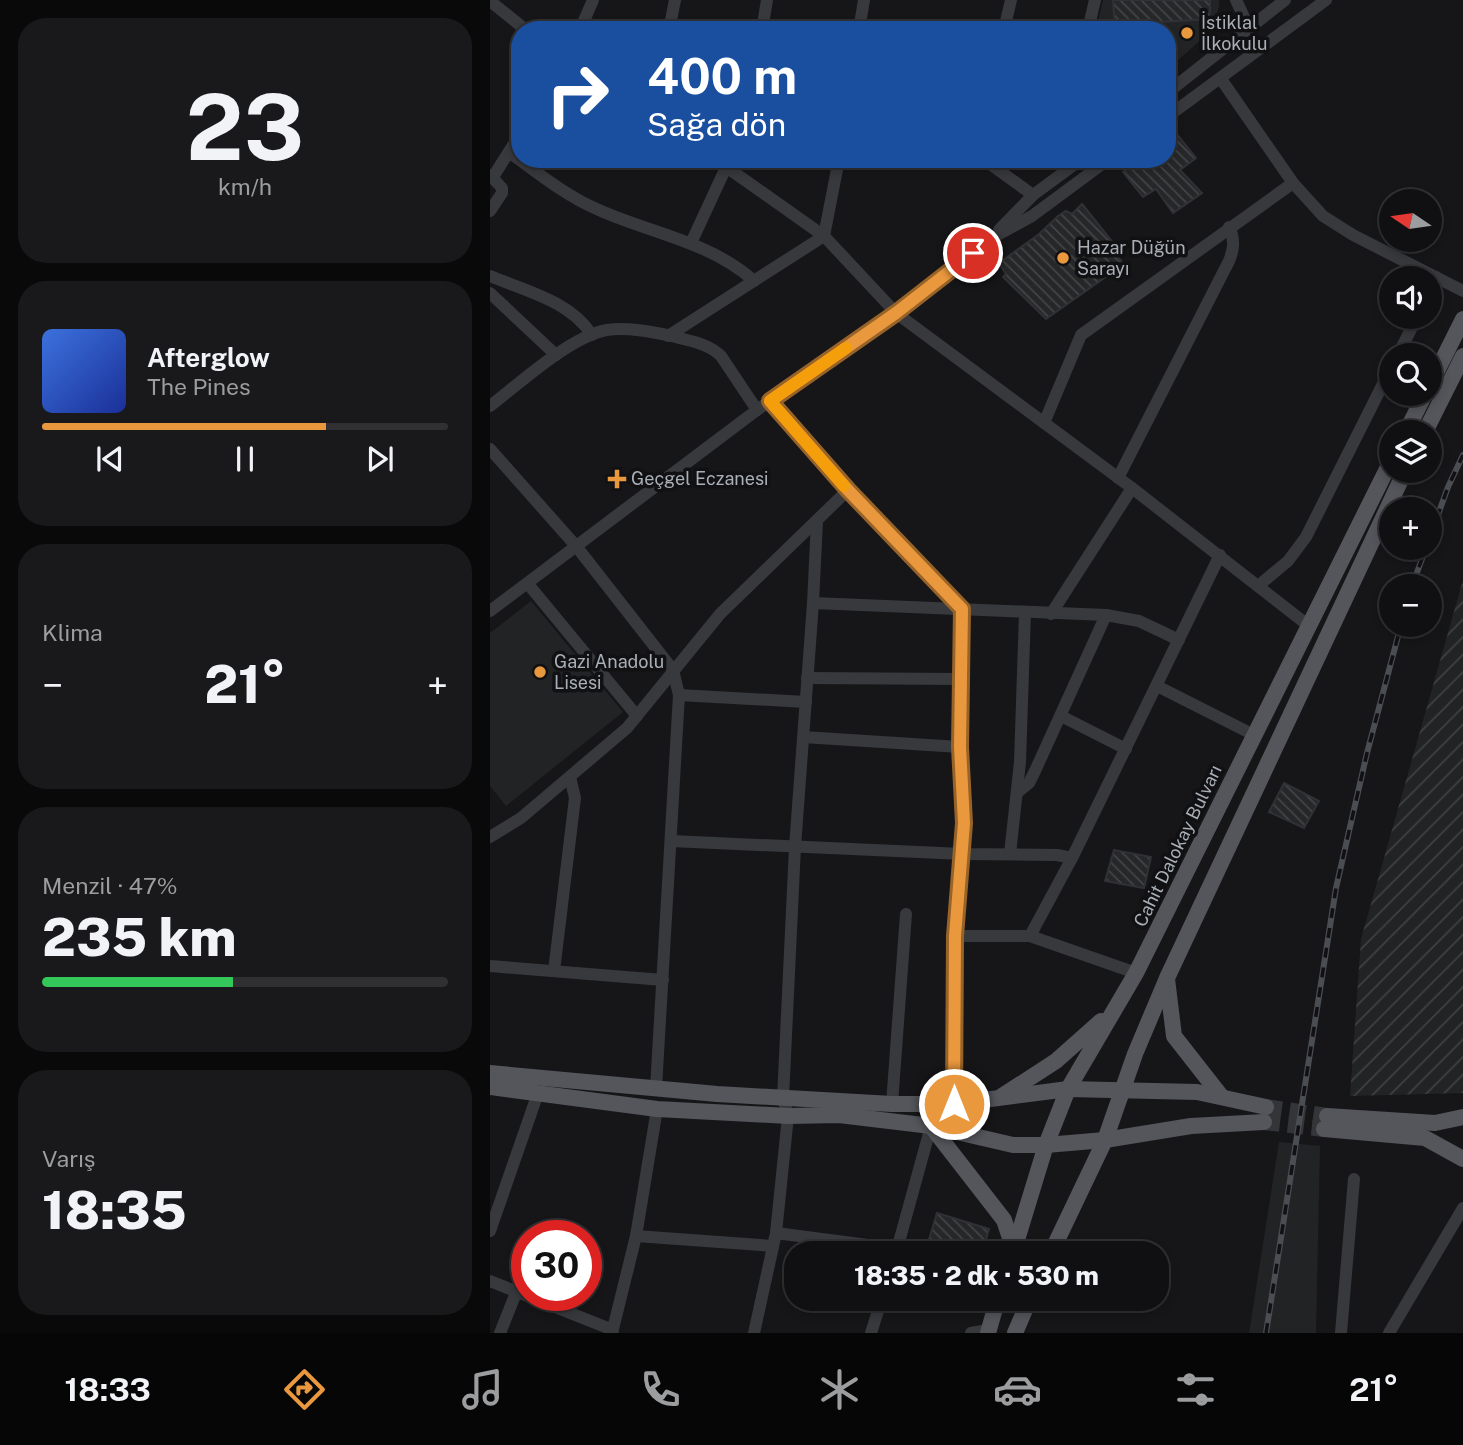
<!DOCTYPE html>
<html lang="tr">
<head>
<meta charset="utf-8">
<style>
	:root { --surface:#101012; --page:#19191b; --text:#f1f3f6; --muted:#9c9d9f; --line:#303032; --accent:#e9983e }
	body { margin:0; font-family:"Public Sans",sans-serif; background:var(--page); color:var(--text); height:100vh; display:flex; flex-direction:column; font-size:26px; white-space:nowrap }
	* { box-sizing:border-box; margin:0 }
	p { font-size:23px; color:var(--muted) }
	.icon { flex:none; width:38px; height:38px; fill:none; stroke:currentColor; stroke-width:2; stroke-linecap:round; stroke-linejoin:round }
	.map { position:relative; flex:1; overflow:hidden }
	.drawer { display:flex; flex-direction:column; gap:18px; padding:18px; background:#09090a; width:490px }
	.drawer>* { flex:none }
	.guide { position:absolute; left:21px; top:21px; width:665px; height:147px; border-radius:28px; box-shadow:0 4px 10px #0003,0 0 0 2px var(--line); background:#1a4fa0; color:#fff; overflow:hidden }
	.needle { width:46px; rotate:283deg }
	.controls { position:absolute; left:889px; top:189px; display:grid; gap:14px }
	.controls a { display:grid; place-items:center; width:63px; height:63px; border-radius:50%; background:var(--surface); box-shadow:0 4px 10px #0003,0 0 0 2px var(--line); font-size:35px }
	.speed { position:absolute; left:21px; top:1220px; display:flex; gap:14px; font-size:35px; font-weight:700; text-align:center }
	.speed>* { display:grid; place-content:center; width:91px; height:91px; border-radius:50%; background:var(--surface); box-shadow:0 4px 10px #0003,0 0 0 2px var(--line); line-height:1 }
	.speed .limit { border:10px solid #d22; background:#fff; color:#111 }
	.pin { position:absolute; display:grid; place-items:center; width:60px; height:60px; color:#fff; margin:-30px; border:4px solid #fff; border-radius:50%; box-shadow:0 2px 7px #0007 }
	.me { position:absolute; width:77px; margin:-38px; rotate:0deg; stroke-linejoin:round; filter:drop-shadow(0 0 5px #0008) }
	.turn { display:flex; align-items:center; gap:24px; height:147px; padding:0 21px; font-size:32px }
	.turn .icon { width:91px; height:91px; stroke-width:2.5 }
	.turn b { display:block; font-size:49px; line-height:60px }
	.big { font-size:52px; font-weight:800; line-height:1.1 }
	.drawer .card { flex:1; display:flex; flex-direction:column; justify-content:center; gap:10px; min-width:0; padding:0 24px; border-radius:28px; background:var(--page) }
	.drawer .dial { align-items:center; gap:0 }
	.dial b { font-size:91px; line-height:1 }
	.song { display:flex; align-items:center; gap:21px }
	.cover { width:84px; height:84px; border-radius:10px; background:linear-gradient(135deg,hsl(220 70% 55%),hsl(230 70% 35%)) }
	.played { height:7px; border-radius:4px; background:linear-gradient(90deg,var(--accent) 70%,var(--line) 70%) }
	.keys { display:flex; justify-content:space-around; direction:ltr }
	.heat { display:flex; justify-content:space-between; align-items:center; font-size:38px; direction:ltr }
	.charge { height:10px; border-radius:5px; background:linear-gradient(90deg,#34c759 47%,var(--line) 0) }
	.trip { position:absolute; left:294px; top:1241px; width:385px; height:70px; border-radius:28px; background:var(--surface); box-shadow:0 4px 10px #0003,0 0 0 2px var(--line); font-weight:800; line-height:70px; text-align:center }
	.tabs { display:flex; height:112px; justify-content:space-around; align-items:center; background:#060607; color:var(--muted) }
	.tabs .icon { width:49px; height:49px }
	.tabs .selected { color:var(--accent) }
	.tabs b { font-size:32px; color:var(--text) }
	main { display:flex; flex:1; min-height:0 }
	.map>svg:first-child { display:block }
</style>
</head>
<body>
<main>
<section class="drawer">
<div class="card dial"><b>23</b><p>km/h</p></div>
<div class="card">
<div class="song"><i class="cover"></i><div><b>Afterglow</b><p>The Pines</p></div></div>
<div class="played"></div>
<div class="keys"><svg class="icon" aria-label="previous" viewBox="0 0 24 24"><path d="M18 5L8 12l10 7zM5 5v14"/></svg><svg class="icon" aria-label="pause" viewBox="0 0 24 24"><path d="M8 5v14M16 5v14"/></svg><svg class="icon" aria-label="next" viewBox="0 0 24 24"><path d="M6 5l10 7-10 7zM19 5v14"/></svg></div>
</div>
<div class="card"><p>Klima</p>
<div class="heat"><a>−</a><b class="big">21°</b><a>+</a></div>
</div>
<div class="card"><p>Menzil · 47%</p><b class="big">235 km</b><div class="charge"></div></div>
<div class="card"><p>Varış</p><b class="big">18:35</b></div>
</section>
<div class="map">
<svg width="973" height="1333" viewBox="0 0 973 1333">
	<defs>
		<pattern id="industrial-furrows" width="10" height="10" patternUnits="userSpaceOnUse" patternTransform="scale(1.75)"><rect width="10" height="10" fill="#222325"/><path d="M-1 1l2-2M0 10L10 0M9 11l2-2" fill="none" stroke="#3f4042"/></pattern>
		<pattern id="building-back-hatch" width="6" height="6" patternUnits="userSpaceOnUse" patternTransform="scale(1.75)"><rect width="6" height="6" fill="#262729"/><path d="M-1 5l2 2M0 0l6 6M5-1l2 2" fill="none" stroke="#434446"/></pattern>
	</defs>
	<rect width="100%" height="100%" fill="#161618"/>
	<g fill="#222325">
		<path d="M613,0H729V6L725,21L714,37L677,70V30H606Z"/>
		<path d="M41,601L133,712L16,806L0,786V633Z"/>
		<path d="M789,1142L830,1146L826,1333H759Z"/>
	</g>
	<path fill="url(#industrial-furrows)" d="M973,580V1093L860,1096L871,939Z"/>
	<g fill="url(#building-back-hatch)" stroke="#303134" stroke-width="2">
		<path d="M623,0H720V19L634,24L635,30H625Z"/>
		<path d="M686,133L706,158L690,170L712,193L683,213L666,189L653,197L633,172L650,159H677V139Z"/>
		<path d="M592,204L629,250L625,253L634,264L556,319L513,277L516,274L509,263L549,234L568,216L576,211L582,214Z"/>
		<path d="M794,783L829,801L814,828L779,812Z"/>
		<path d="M624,850L661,857L654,888L615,881Z"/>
		<path d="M447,1213L499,1229L492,1253H442V1251L436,1249Z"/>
	</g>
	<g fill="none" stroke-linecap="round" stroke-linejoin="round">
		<g stroke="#333538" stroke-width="16" stroke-dasharray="16 8" stroke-linecap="butt">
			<path d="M776,1107L837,1116"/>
			<path d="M774,1122L834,1129"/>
		</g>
		<g stroke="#37393d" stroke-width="12">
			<path d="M746,0L759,28"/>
			<path d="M0,1L36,30"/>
			<path d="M90,30L103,0"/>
			<path d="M179,30L185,0"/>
			<path d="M272,30L277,0"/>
			<path d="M369,30L374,0"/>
			<path d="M514,30L521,0"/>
			<path d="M598,30L605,0"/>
			<path d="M731,79L803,183L833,216L863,235L973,291"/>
			<path d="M677,93L795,0"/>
			<path d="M677,117L836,0"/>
			<path d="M19,152C48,173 76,196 109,210C160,233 221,242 264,281"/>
			<path d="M225,159L334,236L406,313L642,488L819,626"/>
			<path d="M493,159L543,195"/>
			<path d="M0,175L12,188V193L0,211"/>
			<path d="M3,177L30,134"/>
			<path d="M509,230L543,195L592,159"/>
			<path d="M201,243L239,161"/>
			<path d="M0,276C36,291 80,301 102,335"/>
			<path d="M940,290L946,277"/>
			<path d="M0,293L66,355"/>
			<path d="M178,336L334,236L349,159"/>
			<path d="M908,355L927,317"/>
			<path d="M280,402L358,490L472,609L470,747L474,823L465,936L463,1104"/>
			<path d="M0,406C30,383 81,336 117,330C138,327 162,332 182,336C199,341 218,343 231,356L267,410"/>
			<path d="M554,423L591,335L803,183"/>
			<path d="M0,449L86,546L183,670L189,695L166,1088"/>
			<path d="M628,478L739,261C744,249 745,239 739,227"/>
			<path d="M38,584L147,716"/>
			<path d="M768,586L798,561L816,537L901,368"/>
			<path d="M323,603L616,615L649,621L689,640"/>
			<path d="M0,611L267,410L406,313L502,238L542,216L619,159"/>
			<path d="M561,614L642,488"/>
			<path d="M317,678L472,679"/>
			<path d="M667,686L764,735"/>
			<path d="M189,695L316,702"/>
			<path d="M571,716L636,749"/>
			<path d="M313,737L470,747"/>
			<path d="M527,793L539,783L545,771L616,615"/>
			<path d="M0,837L31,818L137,728L230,614L358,490"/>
			<path d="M181,841L473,854L567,855L582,858"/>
			<path d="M520,854L530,762L535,612"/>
			<path d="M465,936H540L646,973"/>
			<path d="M540,936L582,858L730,555"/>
			<path d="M0,966L173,980"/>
			<path d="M64,971L85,798L80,777"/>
			<path d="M402,1104L416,914"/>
			<path d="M0,1231L48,1093"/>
			<path d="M286,1233L408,1249"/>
			<path d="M146,1236L283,1246"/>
			<path d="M406,1253L441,1126"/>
			<path d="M0,1281L123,1330"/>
			<path d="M10,1333L26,1293"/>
			<path d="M122,1333L146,1236L167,1109"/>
			<path d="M264,1333L286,1233L298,1116L293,1098L305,847L323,603L327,521"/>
			<path d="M381,1333L392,1298"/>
			<path d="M481,1333L499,1330"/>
			<path d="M851,1333L864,1179"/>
			<path d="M899,1333L973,1208"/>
		</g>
		<g stroke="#54565c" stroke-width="16">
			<path d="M940,385L973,319"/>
			<path d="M916,432L935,394"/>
			<path d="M935,432L973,356"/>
			<path d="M677,979L684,1036L731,1096"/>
			<path d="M0,1073L227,1094L402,1104H463L578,1089L707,1092L776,1107"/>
			<path d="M0,1087L167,1109L298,1116L349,1115L441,1126L523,1145H556L615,1140L701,1126L774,1122"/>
			<path d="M512,1096L566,1061L611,1021"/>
			<path d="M837,1116L945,1123L973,1117"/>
			<path d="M441,1126L514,1220L524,1250"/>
			<path d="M834,1129L935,1138L973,1159"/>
			<path d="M523,1253L556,1145L578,1089L646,973L901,461"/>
			<path d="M561,1253L615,1140L645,1054L677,978L915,471"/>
			<path d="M498,1333L508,1298"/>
			<path d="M525,1333L540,1298"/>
		</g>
		<g stroke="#4a4d52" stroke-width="6">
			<g id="rail">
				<path d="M940,537L958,487L973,455"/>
				<path d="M922,586L936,548"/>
				<path d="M776,1333L846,888L877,753L911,625"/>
			</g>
		</g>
		<use href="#rail" stroke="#111113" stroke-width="3.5" stroke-dasharray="10" stroke-linecap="butt"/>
	</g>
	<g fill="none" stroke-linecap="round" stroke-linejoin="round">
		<g stroke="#976328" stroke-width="18">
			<path id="route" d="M464,1104L465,936L474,823L470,747L472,609L358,490L280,401L406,313L483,253"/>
		</g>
		<use href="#route" stroke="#e9983e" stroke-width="12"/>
		<path stroke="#f59e0b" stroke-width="12" d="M354,486L280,401L356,348"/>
	</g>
	<g fill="#e9983e" stroke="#111113" stroke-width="2.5">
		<circle cx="697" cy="33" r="7"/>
		<circle cx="573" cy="258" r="7"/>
		<path d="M123.5 468.5h7v7h7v7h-7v7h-7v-7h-7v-7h7z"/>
		<circle cx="50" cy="672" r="7"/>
	</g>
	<g text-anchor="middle" stroke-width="7" stroke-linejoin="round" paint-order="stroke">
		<g font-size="18" fill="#a9afb7" stroke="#111113" text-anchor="start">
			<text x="711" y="29">İstiklal<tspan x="711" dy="21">İlkokulu</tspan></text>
			<text x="587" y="254">Hazar Düğün<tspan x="587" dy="21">Sarayı</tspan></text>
			<text x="141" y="485">Geçgel Eczanesi</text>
			<text x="64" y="668">Gazi Anadolu<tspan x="64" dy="21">Lisesi</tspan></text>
		</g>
		<g font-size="18" fill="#a9afb7" stroke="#111113">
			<text transform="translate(688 846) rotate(-64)" y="6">Cahit Dalokay Bulvarı</text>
		</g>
	</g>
</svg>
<div class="controls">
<a><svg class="needle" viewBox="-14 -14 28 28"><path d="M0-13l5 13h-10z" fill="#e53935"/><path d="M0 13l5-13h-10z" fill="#9c9d9f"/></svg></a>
<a><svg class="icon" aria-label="sound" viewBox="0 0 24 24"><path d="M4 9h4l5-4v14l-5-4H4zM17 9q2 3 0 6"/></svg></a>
<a><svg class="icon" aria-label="search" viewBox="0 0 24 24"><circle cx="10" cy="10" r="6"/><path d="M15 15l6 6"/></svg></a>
<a><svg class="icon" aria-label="layers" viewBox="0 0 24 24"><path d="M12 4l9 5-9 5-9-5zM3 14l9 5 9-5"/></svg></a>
<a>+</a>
<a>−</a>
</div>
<div class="speed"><div class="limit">30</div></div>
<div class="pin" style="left:483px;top:253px;background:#d93025"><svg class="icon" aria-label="arrive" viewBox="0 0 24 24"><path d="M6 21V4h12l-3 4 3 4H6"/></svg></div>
<svg class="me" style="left:464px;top:1104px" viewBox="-20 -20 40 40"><circle r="17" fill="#e9983e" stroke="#fff" stroke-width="3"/><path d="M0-11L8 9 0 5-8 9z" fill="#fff"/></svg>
<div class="trip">18:35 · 2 dk · 530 m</div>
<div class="guide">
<div class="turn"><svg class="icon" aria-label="right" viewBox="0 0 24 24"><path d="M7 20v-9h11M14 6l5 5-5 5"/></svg><div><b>400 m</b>Sağa dön</div></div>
</div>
</div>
</main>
<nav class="tabs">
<b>18:33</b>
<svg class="icon selected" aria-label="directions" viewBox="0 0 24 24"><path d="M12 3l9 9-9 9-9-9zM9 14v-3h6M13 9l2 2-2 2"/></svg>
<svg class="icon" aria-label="music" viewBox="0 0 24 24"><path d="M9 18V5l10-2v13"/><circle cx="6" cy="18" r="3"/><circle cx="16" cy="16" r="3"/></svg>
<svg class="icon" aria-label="phone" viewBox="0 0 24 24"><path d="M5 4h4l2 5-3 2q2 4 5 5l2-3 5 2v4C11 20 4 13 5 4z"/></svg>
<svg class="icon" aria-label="climate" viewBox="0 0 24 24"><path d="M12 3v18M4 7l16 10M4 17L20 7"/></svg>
<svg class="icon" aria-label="car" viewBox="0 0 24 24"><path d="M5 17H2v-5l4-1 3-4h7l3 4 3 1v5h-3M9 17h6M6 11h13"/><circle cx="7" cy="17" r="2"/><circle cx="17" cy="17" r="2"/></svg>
<svg class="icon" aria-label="filters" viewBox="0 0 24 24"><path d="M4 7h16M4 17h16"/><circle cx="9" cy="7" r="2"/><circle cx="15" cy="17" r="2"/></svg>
<b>21°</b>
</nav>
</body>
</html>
